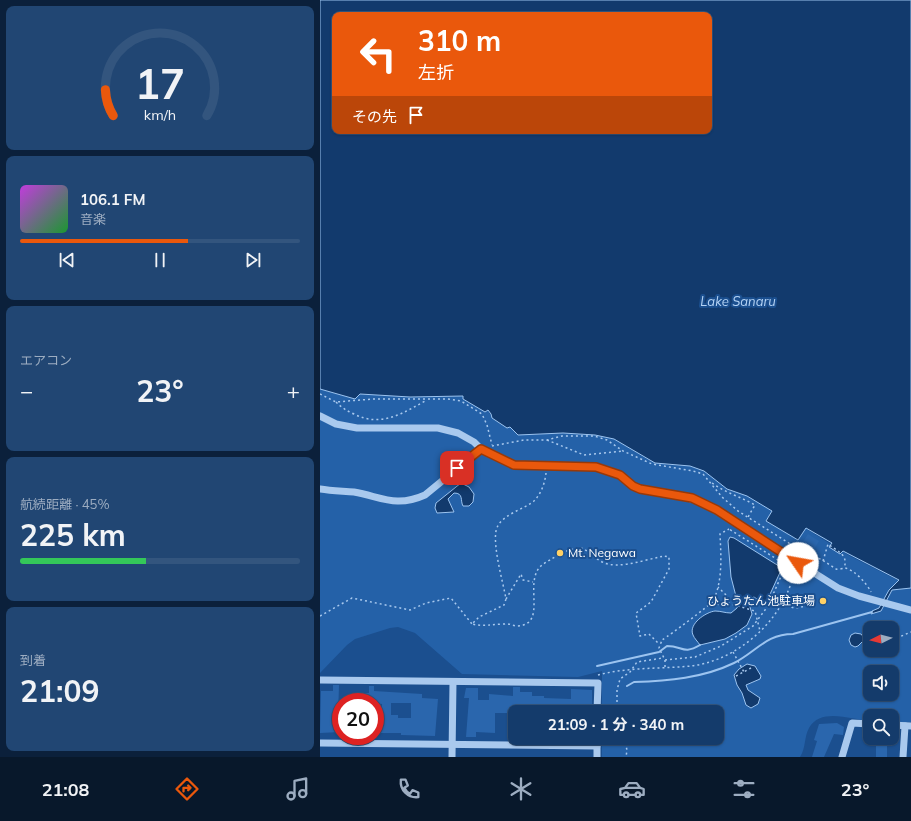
<!DOCTYPE html>
<html lang="ja">
<head>
<meta charset="utf-8">
<style>
	:root { --surface:#143b6b; --page:#214673; --text:#f1f3f6; --muted:#9dadc1; --line:#33557e; --accent:#ea580c }
	body { margin:0; font-family:Mulish,"Noto Sans JP",sans-serif; background:var(--page); color:var(--text); height:100vh; display:flex; flex-direction:column; font-size:15px; white-space:nowrap }
	* { box-sizing:border-box; margin:0 }
	p { font-size:13px; color:var(--muted) }
	.icon { flex:none; width:22px; height:22px; fill:none; stroke:currentColor; stroke-width:2; stroke-linecap:round; stroke-linejoin:round }
	.map { position:relative; flex:1; overflow:hidden }
	.side { display:flex; flex-direction:column; gap:6px; padding:6px; background:#0b203b; width:320px }
	.side>* { flex:none }
	.banner { position:absolute; left:12px; top:12px; width:380px; height:122px; border-radius:8px; box-shadow:0 1px 3px #0004,0 0 0 1px var(--line); background:#ea580c; color:#fff; overflow:hidden }
	.needle { width:26px; rotate:264deg }
	.fabs { position:absolute; left:543px; top:621px; display:grid; gap:8px }
	.fabs a { display:grid; place-items:center; width:36px; height:36px; border-radius:8px; background:var(--surface); box-shadow:0 1px 3px #0004,0 0 0 1px var(--line); font-size:20px }
	.speed { position:absolute; left:12px; top:693px; display:flex; gap:8px; font-size:20px; font-weight:700; text-align:center }
	.speed>* { display:grid; place-content:center; width:52px; height:52px; border-radius:50%; background:var(--surface); box-shadow:0 1px 3px #0004,0 0 0 1px var(--line); line-height:1 }
	.speed .limit { border:6px solid #d22; background:#fff; color:#111 }
	.pin { position:absolute; display:grid; place-items:center; width:34px; height:34px; color:#fff; margin:-17px; border-radius:8px; box-shadow:0 2px 6px #0006 }
	.me { position:absolute; width:44px; margin:-22px; rotate:303deg; stroke-linejoin:round; filter:drop-shadow(0 0 3px #0008) }
	.turn { display:flex; align-items:center; gap:14px; height:84px; padding:0 20px; font-size:18px }
	.turn .icon { width:52px; height:52px; stroke-width:2.5 }
	.turn b { display:block; font-size:28px; line-height:34px }
	.then { display:flex; align-items:center; height:38px; padding:0 20px; background:#0003; gap:8px; font-size:15px }
	.big { font-size:30px; font-weight:700; line-height:1.1 }
	.side .tile { flex:1; display:flex; flex-direction:column; justify-content:center; gap:6px; min-width:0; padding:0 14px; border-radius:8px; background:var(--page) }
	.side .dial { align-items:center; gap:0 }
	.dial svg { height:104px; overflow:visible; fill:none; stroke:var(--line); stroke-width:7; stroke-linecap:round; text-anchor:middle }
	.dial text { fill:var(--text); stroke:none }
	.song { display:flex; align-items:center; gap:12px }
	.cover { width:48px; height:48px; border-radius:6px; background:linear-gradient(135deg,hsl(290 70% 55%),hsl(130 70% 35%)) }
	.played { height:4px; border-radius:2px; background:linear-gradient(90deg,var(--accent) 60%,var(--line) 60%) }
	.keys { display:flex; justify-content:space-around; direction:ltr }
	.heat { display:flex; justify-content:space-between; align-items:center; font-size:22px; direction:ltr }
	.charge { height:6px; border-radius:3px; background:linear-gradient(90deg,#34c759 45%,var(--line) 0) }
	.trip { position:absolute; left:188px; top:705px; width:216px; height:40px; border-radius:8px; background:var(--surface); box-shadow:0 1px 3px #0004,0 0 0 1px var(--line); font-weight:700; line-height:40px; text-align:center }
	.menu { display:flex; height:64px; justify-content:space-around; align-items:center; background:#08182b; color:var(--muted) }
	.menu .icon { width:28px; height:28px }
	.menu .current { color:var(--accent) }
	.menu b { font-size:18px; color:var(--text) }
	main { display:flex; flex:1; min-height:0 }
	.map>svg:first-child { display:block }
</style>
</head>
<body>
<main>
<section class="side">
<div class="tile dial"><svg viewBox="0 0 100 80">
<path d="M14 69A42 42 0 1 1 86 69"/>
<path d="M14 69A42 42 0 0 1 8 49" stroke="#ea580c"/>
<text x="50" y="56" font-size="32" font-weight="700">17</text>
<text x="50" y="72" font-size="11">km/h</text>
</svg></div>
<div class="tile">
<div class="song"><i class="cover"></i><div><b>106.1 FM</b><p>音楽</p></div></div>
<div class="played"></div>
<div class="keys"><svg class="icon" aria-label="previous" viewBox="0 0 24 24"><path d="M18 5L8 12l10 7zM5 5v14"/></svg><svg class="icon" aria-label="pause" viewBox="0 0 24 24"><path d="M8 5v14M16 5v14"/></svg><svg class="icon" aria-label="next" viewBox="0 0 24 24"><path d="M6 5l10 7-10 7zM19 5v14"/></svg></div>
</div>
<div class="tile"><p>エアコン</p>
<div class="heat"><a>−</a><b class="big">23°</b><a>+</a></div>
</div>
<div class="tile"><p>航続距離 · 45%</p><b class="big">225 km</b><div class="charge"></div></div>
<div class="tile"><p>到着</p><b class="big">21:09</b></div>
</section>
<div class="map">
<svg width="591" height="757" viewBox="0 0 591 757">
	<rect width="100%" height="100%" fill="#1b4f8f"/>
	<path fill="#2461a8" fill-rule="evenodd" d="M0,389L35,399L40,394L90,397L143,396V399L165,412L168,410L172,418L205,435L243,433L275,435L294,439L327,459L348,465L370,466L384,471L407,489L427,496L452,511L446,521L477,539L485,528L528,555L591,587V722H572V716H550V721C532,720 501,707 489,728C484,737 486,748 480,757H282V738H397V712H282V671L258,677L142,674L95,633L78,627L70,628L35,639L27,645L0,673ZM550,628H572V650H550ZM550,672H572V694H550Z"/>
	<g fill="#123a6d" stroke="#9cc4f0" fill-rule="evenodd">
		<path d="M0,0H591V588L572,590L561,611L551,614L552,611L559,608L569,590L579,580L523,551L520,554L509,547L512,543L486,528L478,540L446,521L452,511L427,496L407,489L384,471L370,466L335,463L294,439L275,435L243,433L198,435L190,427L187,428L172,418L171,414L168,410L165,412L143,399V396L90,397L40,394L35,399L0,389ZM15,15H389V131H15Z"/>
		<path d="M141,483L149,487L154,494L153,502L149,506H143C140,501 144,493 134,493L128,499L134,512L117,513L115,508L116,503Z"/>
		<path d="M410,537L414,538L462,568L446,603L444,604L434,597L428,600L432,614L427,625L416,633L405,639L380,645C378,642 374,638 373,635C368,624 386,612 395,611C401,611 405,613 411,613L417,608L418,604L411,577L408,541Z"/>
		<path d="M535,633L541,634L545,639L538,646L535,647L531,645L529,640L531,635Z"/>
		<path d="M427,664L435,666L441,676L440,679L426,685L428,690L440,698L438,704L431,708L426,705L422,693L417,685L414,675L419,669Z"/>
	</g>
	<g fill="none" stroke-linecap="round" stroke-linejoin="round">
		<g stroke="#9cc4f0" stroke-width="2">
			<path d="M277,666L339,652L347,646C363,646 363,655 380,645"/>
			<path d="M307,686L314,682C348,681 383,678 414,663C436,652 446,634 473,634L552,612"/>
		</g>
	</g>
	<g fill="#2a66ad" fill-rule="evenodd">
		<path d="M488,534L499,541L492,553L481,545Z"/>
		<path d="M13,685H19L18,718H20V732L0,733L1,691H13Z"/>
		<path d="M49,686H54V691L102,694V698L118,699L115,736L81,735V733H55V719H62V704L36,702V694L49,693ZM71,703H91V718H78V715H71Z"/>
		<path d="M193,687H200V692H212V696H224V698L251,699V689L272,690V712H256V706H243L241,707V712H195V737H188V713H175V733L156,732V737H146L149,698H144L146,688H158V700H169V694L193,696Z"/>
		<path d="M517,723L524,727L523,735L514,734L504,757H492L497,741L494,740L499,724Z"/>
		<path d="M559,738H572V746H567V757H556V741H559Z"/>
	</g>
	<g fill="none" stroke-linecap="round" stroke-linejoin="round">
		<g stroke="#a9c9ee" stroke-width="1.5" stroke-dasharray="2 3" stroke-linecap="butt">
			<path d="M0,394L16,402L53,399H128L141,401L162,414L167,425L172,445"/>
			<path d="M16,402C22,408 27,411 34,414C61,428 83,413 107,400"/>
			<path d="M227,440L264,455L303,451"/>
			<path d="M172,446L204,440H227L242,436H274L287,440L303,451L332,464L373,471L383,474L402,497L418,511L491,557L501,559L516,569C519,570 523,568 525,568C535,570 547,584 551,592"/>
			<path d="M226,473C225,483 221,494 214,501C203,510 179,515 176,531C173,548 183,582 186,599L184,605L159,617L152,624C163,627 173,624 185,624C189,623 193,626 197,626C229,625 202,581 222,565C229,560 252,546 261,548C273,552 277,565 296,565C311,565 329,559 344,556L349,557V569L331,602L316,613L320,636L329,634L339,644"/>
			<path d="M392,483C406,493 421,497 435,505L428,517"/>
			<path d="M503,561L508,544C517,551 529,555 524,568"/>
			<path d="M473,576L487,582"/>
			<path d="M186,599L201,574L203,580L213,582"/>
			<path d="M392,603L401,605L408,603L407,596L398,587"/>
			<path d="M408,603L435,611L440,631"/>
			<path d="M462,604L474,608L482,607L484,599"/>
			<path d="M0,616L32,598L90,610L106,603L131,598L152,624"/>
			<path d="M572,640L591,632"/>
			<path d="M413,652L424,672"/>
			<path d="M345,660L375,657L401,646L433,626L448,606L466,565L409,529"/>
			<path d="M345,667V660L339,648L342,640C350,635 389,606 393,601C403,581 401,556 400,534L409,529"/>
			<path d="M278,675C308,667 340,669 371,666C407,662 443,636 461,605C468,594 472,581 476,568"/>
			<path d="M416,676L431,668"/>
			<path d="M297,712V690L300,679L310,672L317,662L343,658"/>
			<path d="M304,738L307,750L306,757"/>
		</g>
		<g stroke="#a9c9ee" stroke-width="7">
			<path d="M0,416L16,424L37,428H118L138,433L154,442L161,449L194,465L276,467L300,475L313,486L320,489L354,494L384,503L518,588L539,596L591,610"/>
			<path d="M0,489C11,491 23,491 34,492C62,497 76,508 105,495L161,449"/>
			<path d="M0,680L278,683L277,712"/>
			<path d="M572,725L591,726"/>
			<path d="M0,743L277,746"/>
			<path d="M132,757L133,682"/>
			<path d="M277,757V738"/>
			<path d="M522,757L532,723L550,724"/>
			<path d="M583,757L585,726"/>
		</g>
	</g>
	<g fill="none" stroke-linecap="round" stroke-linejoin="round">
		<g stroke="#983908" stroke-width="10">
			<path id="route" d="M137,468L161,449L194,465L276,467L300,475L313,486L320,489L372,498L397,510L478,563"/>
		</g>
		<use href="#route" stroke="#ea580c" stroke-width="7"/>
	</g>
	<g fill="#ffd166" stroke="#1b4f8f" stroke-width="1.5">
		<circle cx="240" cy="553" r="4"/>
		<circle cx="503" cy="601" r="4"/>
	</g>
	<g text-anchor="middle" stroke-width="4" stroke-linejoin="round" paint-order="stroke">
		<g font-size="12" fill="#fff" stroke="#1b4f8f" text-anchor="start">
			<text x="248" y="557">Mt. Negawa</text>
			<text x="495" y="605" text-anchor="end">ひょうたん池駐車場</text>
		</g>
		<g font-size="13" font-style="italic" fill="#b5d3f5" stroke="#1b4f8f">
			<text x="418" y="306">Lake Sanaru</text>
		</g>
	</g>
</svg>
<div class="fabs">
<a><svg class="needle" viewBox="-14 -14 28 28"><path d="M0-13l5 13h-10z" fill="#e53935"/><path d="M0 13l5-13h-10z" fill="#9dadc1"/></svg></a>
<a><svg class="icon" aria-label="sound" viewBox="0 0 24 24"><path d="M4 9h4l5-4v14l-5-4H4zM17 9q2 3 0 6"/></svg></a>
<a><svg class="icon" aria-label="search" viewBox="0 0 24 24"><circle cx="10" cy="10" r="6"/><path d="M15 15l6 6"/></svg></a>
</div>
<div class="speed"><div class="limit">20</div></div>
<div class="pin" style="left:137px;top:468px;background:#d93025"><svg class="icon" aria-label="arrive" viewBox="0 0 24 24"><path d="M6 21V4h12l-3 4 3 4H6"/></svg></div>
<svg class="me" style="left:478px;top:563px" viewBox="-20 -20 40 40"><circle r="19" fill="#fff"/><path d="M0-13L10 11 0 6-10 11z" fill="#ea580c"/></svg>
<div class="trip">21:09 · 1 分 · 340 m</div>
<div class="banner">
<div class="turn"><svg class="icon" aria-label="left" viewBox="0 0 24 24"><path d="M17 20v-9H6M10 6l-5 5 5 5"/></svg><div><b>310 m</b>左折</div></div>
<div class="then">その先<svg class="icon" aria-label="arrive" viewBox="0 0 24 24"><path d="M6 21V4h12l-3 4 3 4H6"/></svg></div>
</div>
</div>
</main>
<nav class="menu">
<b>21:08</b>
<svg class="icon current" aria-label="directions" viewBox="0 0 24 24"><path d="M12 3l9 9-9 9-9-9zM9 14v-3h6M13 9l2 2-2 2"/></svg>
<svg class="icon" aria-label="music" viewBox="0 0 24 24"><path d="M9 18V5l10-2v13"/><circle cx="6" cy="18" r="3"/><circle cx="16" cy="16" r="3"/></svg>
<svg class="icon" aria-label="phone" viewBox="0 0 24 24"><path d="M5 4h4l2 5-3 2q2 4 5 5l2-3 5 2v4C11 20 4 13 5 4z"/></svg>
<svg class="icon" aria-label="climate" viewBox="0 0 24 24"><path d="M12 3v18M4 7l16 10M4 17L20 7"/></svg>
<svg class="icon" aria-label="car" viewBox="0 0 24 24"><path d="M5 17H2v-5l4-1 3-4h7l3 4 3 1v5h-3M9 17h6M6 11h13"/><circle cx="7" cy="17" r="2"/><circle cx="17" cy="17" r="2"/></svg>
<svg class="icon" aria-label="filters" viewBox="0 0 24 24"><path d="M4 7h16M4 17h16"/><circle cx="9" cy="7" r="2"/><circle cx="15" cy="17" r="2"/></svg>
<b>23°</b>
</nav>
</body>
</html>
